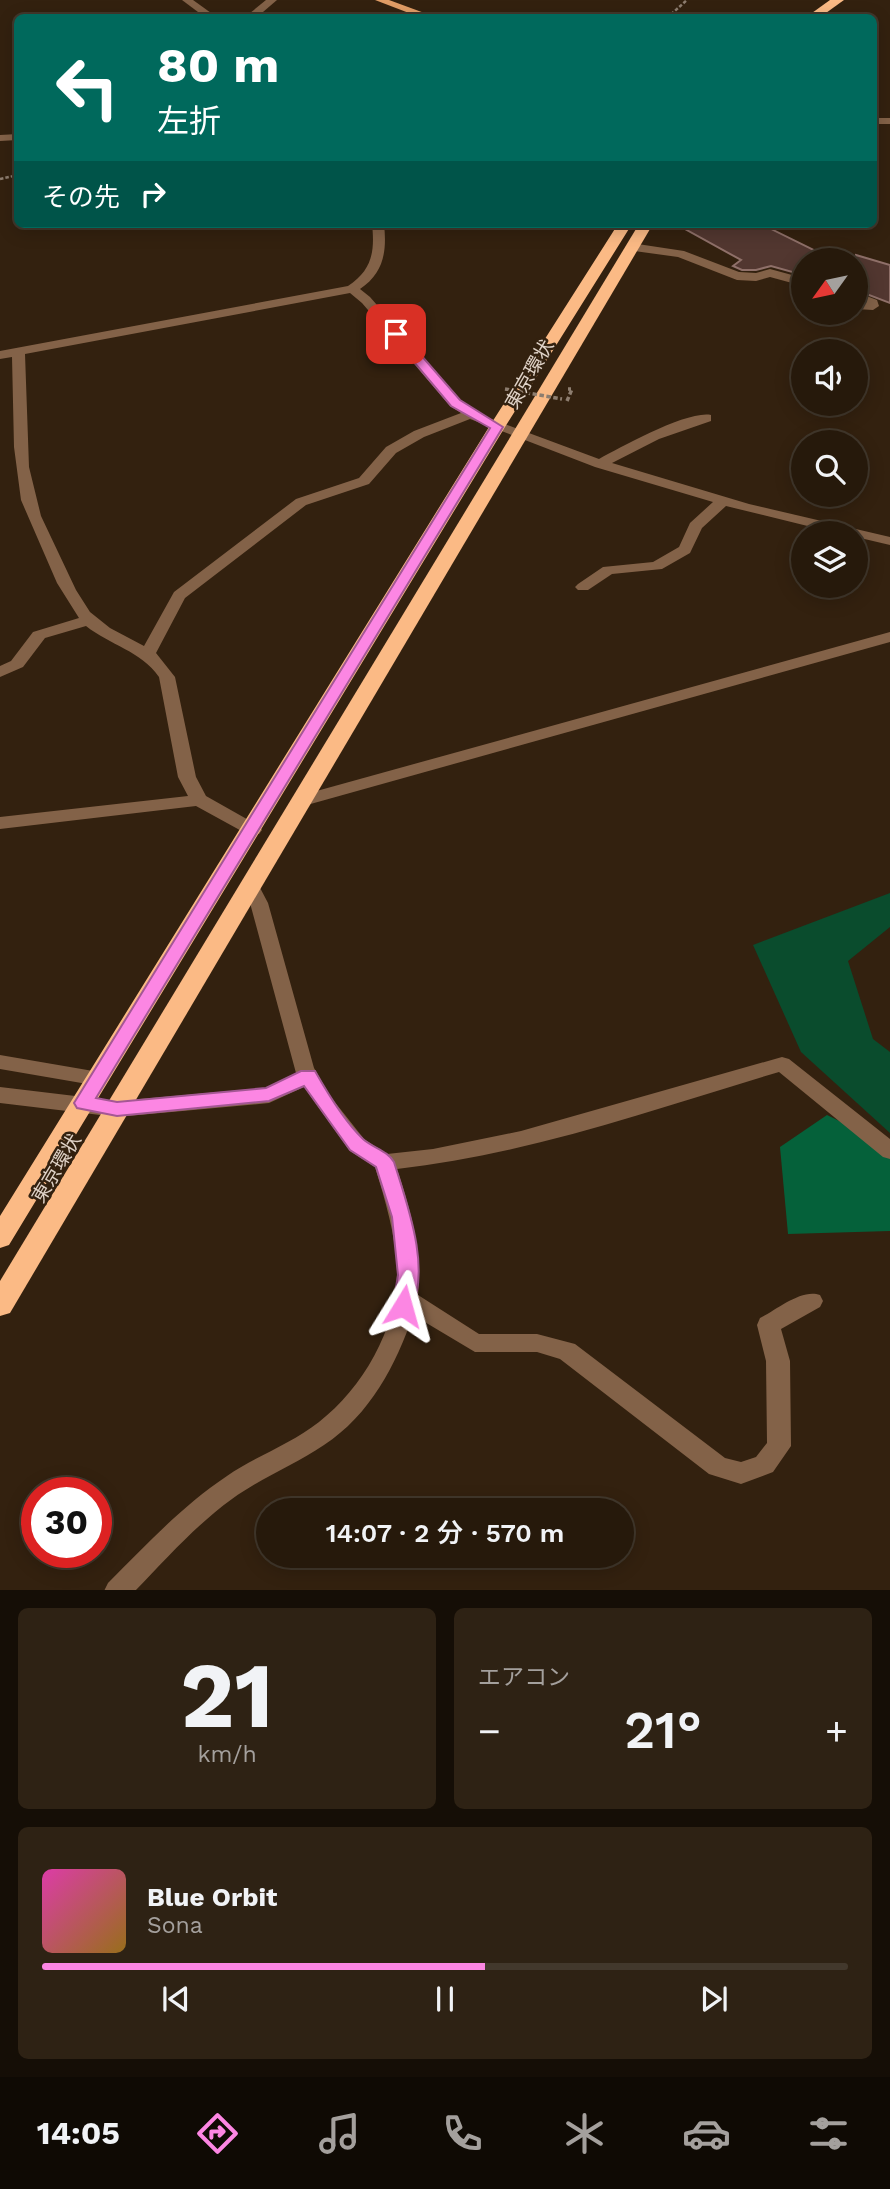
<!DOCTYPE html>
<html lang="ja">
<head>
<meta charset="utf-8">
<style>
	:root { --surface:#26190b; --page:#2e2214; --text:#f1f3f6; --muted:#a4a09d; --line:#42382c; --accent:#fc86e3 }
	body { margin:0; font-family:"Work Sans","Noto Sans JP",sans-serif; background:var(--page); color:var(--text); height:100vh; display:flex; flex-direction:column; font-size:26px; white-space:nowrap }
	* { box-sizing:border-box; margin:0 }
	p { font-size:23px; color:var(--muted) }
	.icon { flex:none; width:38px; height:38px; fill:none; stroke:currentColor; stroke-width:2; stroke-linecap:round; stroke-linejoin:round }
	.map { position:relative; height:1590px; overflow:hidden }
	.sheet { display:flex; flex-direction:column; gap:18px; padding:18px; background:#150e06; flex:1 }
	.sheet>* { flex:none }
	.guide { position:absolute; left:14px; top:14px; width:863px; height:214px; border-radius:10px; box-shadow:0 4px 18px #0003,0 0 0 2px var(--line); background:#00695c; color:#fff; overflow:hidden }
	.needle { width:46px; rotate:237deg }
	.buttons { position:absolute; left:791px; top:248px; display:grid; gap:14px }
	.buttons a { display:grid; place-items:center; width:77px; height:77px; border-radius:50%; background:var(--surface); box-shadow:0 4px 18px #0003,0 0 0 2px var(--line); font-size:35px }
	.speed { position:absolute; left:21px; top:1477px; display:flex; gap:14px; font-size:35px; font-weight:700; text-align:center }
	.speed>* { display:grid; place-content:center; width:91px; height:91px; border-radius:50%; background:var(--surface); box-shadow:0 4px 18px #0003,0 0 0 2px var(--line); line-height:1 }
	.speed .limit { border:10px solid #d22; background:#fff; color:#111 }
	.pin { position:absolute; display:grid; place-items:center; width:60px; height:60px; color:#fff; margin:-30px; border-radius:14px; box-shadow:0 4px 10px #0006 }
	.me { position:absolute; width:77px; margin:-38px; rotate:8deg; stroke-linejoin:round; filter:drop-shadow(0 0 5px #0008) }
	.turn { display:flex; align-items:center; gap:24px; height:147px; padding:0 28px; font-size:32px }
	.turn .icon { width:91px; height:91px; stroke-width:2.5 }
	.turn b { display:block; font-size:49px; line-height:60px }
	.then { display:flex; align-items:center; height:66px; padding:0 28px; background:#0003; gap:14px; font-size:26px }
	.big { font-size:52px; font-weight:600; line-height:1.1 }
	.sheet .card { flex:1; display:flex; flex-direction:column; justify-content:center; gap:10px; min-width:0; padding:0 24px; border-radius:10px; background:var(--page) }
	.sheet .dial { align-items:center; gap:0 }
	.dial b { font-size:91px; line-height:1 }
	.song { display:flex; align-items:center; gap:21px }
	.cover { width:84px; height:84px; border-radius:10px; background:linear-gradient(135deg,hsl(320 70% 55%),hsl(40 70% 35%)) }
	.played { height:7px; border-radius:4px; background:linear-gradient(90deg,var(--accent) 55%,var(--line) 55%) }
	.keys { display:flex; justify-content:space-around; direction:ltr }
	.heat { display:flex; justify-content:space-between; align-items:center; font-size:38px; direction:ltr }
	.sheet .tiles { flex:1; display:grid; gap:18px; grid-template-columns:1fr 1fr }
	.card:last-child { grid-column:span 2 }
	.trip { position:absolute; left:256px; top:1498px; width:378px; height:70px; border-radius:35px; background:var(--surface); box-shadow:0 4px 18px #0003,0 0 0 2px var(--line); font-weight:600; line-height:70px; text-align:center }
	.menu { display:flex; height:112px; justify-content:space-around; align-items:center; background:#0f0a04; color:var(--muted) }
	.menu .icon { width:49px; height:49px }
	.menu .active { color:var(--accent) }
	.menu b { font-size:32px; color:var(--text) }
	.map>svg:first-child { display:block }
</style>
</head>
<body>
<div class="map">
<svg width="890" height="1591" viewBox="0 0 890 1591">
	<rect width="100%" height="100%" fill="#33210f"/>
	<path fill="#0a4c2d" d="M890,893V927L848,961L873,1039L890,1052V1133L801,1052L753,945Z"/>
	<path fill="#05613a" d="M827,1115L890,1146V1231L788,1234L780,1147Z"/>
	<g fill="#523730" stroke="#8f7069" stroke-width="2">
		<path d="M676,224H761L836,261H803V275L771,266L756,270H742L733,266L741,260Z"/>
		<path d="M856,255L890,265V303L856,290Z"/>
	</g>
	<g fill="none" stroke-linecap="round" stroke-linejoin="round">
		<g stroke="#8d7d6f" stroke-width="2.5" stroke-dasharray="3.5 2" stroke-linecap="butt">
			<path d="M667,18L687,0"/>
			<path d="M0,179L18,175"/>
		</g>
		<path stroke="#8d7d6f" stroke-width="3.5" stroke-dasharray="4.5 2.5" stroke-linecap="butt" d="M567,401L572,389H568"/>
		<g fill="#836248" fill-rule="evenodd">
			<path d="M182,0H193L218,18H206Z"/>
			<path d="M266,0H277L256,18H244Z"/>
			<rect x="873" y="118" width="17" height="6"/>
			<path d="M18,134V140L0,141V135Z"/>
			<path d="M372,224H384C387,251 384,273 360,289L370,297L460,400L486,417L599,459C621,447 688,410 711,415V421L659,439L612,463L749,504L890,537V545L856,537V534H840L726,506L702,528L690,553L662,569L612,574L588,590H578L575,587L578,584L603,567L653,562L679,547L690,523L713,502L595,467L470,419L424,437L396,453L369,484L306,505L185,598L156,653L175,677L196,777L206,796L259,826L262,830L259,834H247L196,806L0,829V817L188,796L178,777L159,677C141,651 110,645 86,626L45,638L23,667L0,677V666L11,661L33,632L79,618L57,583L21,500L14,447L12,357L0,359V351L348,286C372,270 375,252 372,224ZM350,293L362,303L450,406L461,413L414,431L386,447L359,478L296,499L174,592L144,646L110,628L90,612L76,590L41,516L29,467L25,354Z"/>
			<path d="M631,243L684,251L739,272L756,273L770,269L803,278V286L770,277L756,281L737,280L678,257L627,250V244Z"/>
			<path d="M856,292L877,300L879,306L873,310L856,309V301H858Z"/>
			<path d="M890,632V642L307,805H295L292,801L295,797Z"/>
			<path d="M251,882L258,884L268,903L314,1068L330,1096L364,1139L387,1154L433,1149L521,1131L782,1057L789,1059L890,1139V1159L883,1157L779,1072C654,1109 527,1155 397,1169C410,1209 423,1252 418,1295L479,1334H537L575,1344L725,1458L741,1462L756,1457L767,1443L766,1361L757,1325L760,1318C776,1310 802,1288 820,1295L823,1301L820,1307L781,1329L790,1361L791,1446L773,1472L741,1484L709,1474L560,1359L537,1352H475L413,1315C396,1365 370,1415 324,1445C294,1465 261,1478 232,1499C196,1525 166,1559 135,1591H104L108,1583C146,1545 182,1506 227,1476C256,1456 291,1444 319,1422C363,1388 398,1327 397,1271C396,1235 385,1200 375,1167L350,1151L304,1087L269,1103L117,1117L0,1103V1087L117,1101L266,1088L296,1073L250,903L242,888L244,884Z"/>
			<path d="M0,1055L99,1072L106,1074L109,1079L106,1084L99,1086L0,1069Z"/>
		</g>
		<path fill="#e19d66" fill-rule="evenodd" d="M375,0H389L438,18H422Z"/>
		<g fill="#fbba85" fill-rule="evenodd">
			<path d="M830,0H844L819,18H805Z"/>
			<path d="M618,224H632L505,427L9,1245L0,1248V1216L489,427Z"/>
			<path d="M639,224H653L10,1313L0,1316V1281Z"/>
		</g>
		<path stroke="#8d7d6f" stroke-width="3.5" stroke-dasharray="4.5 2.5" stroke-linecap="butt" d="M505,389L562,399"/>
	</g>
	<path fill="#fc86e3" stroke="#a45794" stroke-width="2" d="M396,330L400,331L460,400L503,427L96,1098L117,1102L266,1088L301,1071H315C328,1094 344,1121 363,1139C373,1148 388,1151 394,1162C407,1204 432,1270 410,1312L403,1314L396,1312L393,1306L398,1275L392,1217L376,1167L350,1150L304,1086L269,1101L117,1116L77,1108L74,1103L490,428L451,406L392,336V331Z"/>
	<g text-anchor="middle" stroke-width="5" stroke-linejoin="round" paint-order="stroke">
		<g font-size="19" fill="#e0d3c8" stroke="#33210f">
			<text transform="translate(529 374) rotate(-60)" y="7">東京環状</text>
			<text transform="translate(56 1168) rotate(-59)" y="7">東京環状</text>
		</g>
	</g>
</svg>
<div class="buttons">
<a><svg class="needle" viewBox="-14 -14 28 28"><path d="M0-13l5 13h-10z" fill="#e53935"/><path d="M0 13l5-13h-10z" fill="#a4a09d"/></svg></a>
<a><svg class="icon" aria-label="sound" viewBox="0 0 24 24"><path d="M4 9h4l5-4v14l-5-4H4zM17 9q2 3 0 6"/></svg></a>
<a><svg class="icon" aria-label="search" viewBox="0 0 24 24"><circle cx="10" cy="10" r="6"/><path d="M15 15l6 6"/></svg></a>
<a><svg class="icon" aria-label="layers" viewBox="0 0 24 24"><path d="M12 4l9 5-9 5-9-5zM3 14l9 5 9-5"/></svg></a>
</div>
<div class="speed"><div class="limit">30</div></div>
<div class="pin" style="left:396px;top:334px;background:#d93025"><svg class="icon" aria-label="arrive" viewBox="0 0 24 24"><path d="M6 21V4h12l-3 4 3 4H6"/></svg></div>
<svg class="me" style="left:403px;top:1306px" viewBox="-20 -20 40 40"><path d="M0-17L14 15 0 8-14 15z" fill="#fc86e3" stroke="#fff" stroke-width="4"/></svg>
<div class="trip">14:07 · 2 分 · 570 m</div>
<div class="guide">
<div class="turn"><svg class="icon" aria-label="left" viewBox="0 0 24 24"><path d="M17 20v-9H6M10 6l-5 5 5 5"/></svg><div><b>80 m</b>左折</div></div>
<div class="then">その先<svg class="icon" aria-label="right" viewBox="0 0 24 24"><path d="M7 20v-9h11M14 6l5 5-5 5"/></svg></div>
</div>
</div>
<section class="sheet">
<div class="tiles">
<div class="card dial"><b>21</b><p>km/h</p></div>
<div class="card"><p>エアコン</p>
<div class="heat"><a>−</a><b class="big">21°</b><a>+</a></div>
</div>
<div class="card">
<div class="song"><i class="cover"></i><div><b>Blue Orbit</b><p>Sona</p></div></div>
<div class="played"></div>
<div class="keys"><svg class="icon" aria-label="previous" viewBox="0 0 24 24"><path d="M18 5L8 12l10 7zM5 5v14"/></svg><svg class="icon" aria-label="pause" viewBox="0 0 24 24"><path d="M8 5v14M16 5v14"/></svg><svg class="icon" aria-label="next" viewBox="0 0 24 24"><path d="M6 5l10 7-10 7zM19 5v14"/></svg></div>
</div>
</div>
</section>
<nav class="menu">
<b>14:05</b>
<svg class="icon active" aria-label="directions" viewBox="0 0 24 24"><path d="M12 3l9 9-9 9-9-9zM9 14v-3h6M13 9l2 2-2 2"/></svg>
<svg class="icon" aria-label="music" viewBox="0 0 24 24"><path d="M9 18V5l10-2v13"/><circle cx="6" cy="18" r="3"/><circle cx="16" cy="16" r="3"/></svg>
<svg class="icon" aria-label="phone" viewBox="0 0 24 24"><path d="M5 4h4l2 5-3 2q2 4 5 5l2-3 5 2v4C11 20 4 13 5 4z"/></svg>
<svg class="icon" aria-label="climate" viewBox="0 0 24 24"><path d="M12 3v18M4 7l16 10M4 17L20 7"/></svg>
<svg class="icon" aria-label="car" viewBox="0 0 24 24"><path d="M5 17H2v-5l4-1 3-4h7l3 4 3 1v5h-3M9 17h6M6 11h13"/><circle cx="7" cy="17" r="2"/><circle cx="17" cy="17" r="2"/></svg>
<svg class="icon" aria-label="filters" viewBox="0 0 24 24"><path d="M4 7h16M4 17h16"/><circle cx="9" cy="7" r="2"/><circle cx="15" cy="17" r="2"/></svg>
</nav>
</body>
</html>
